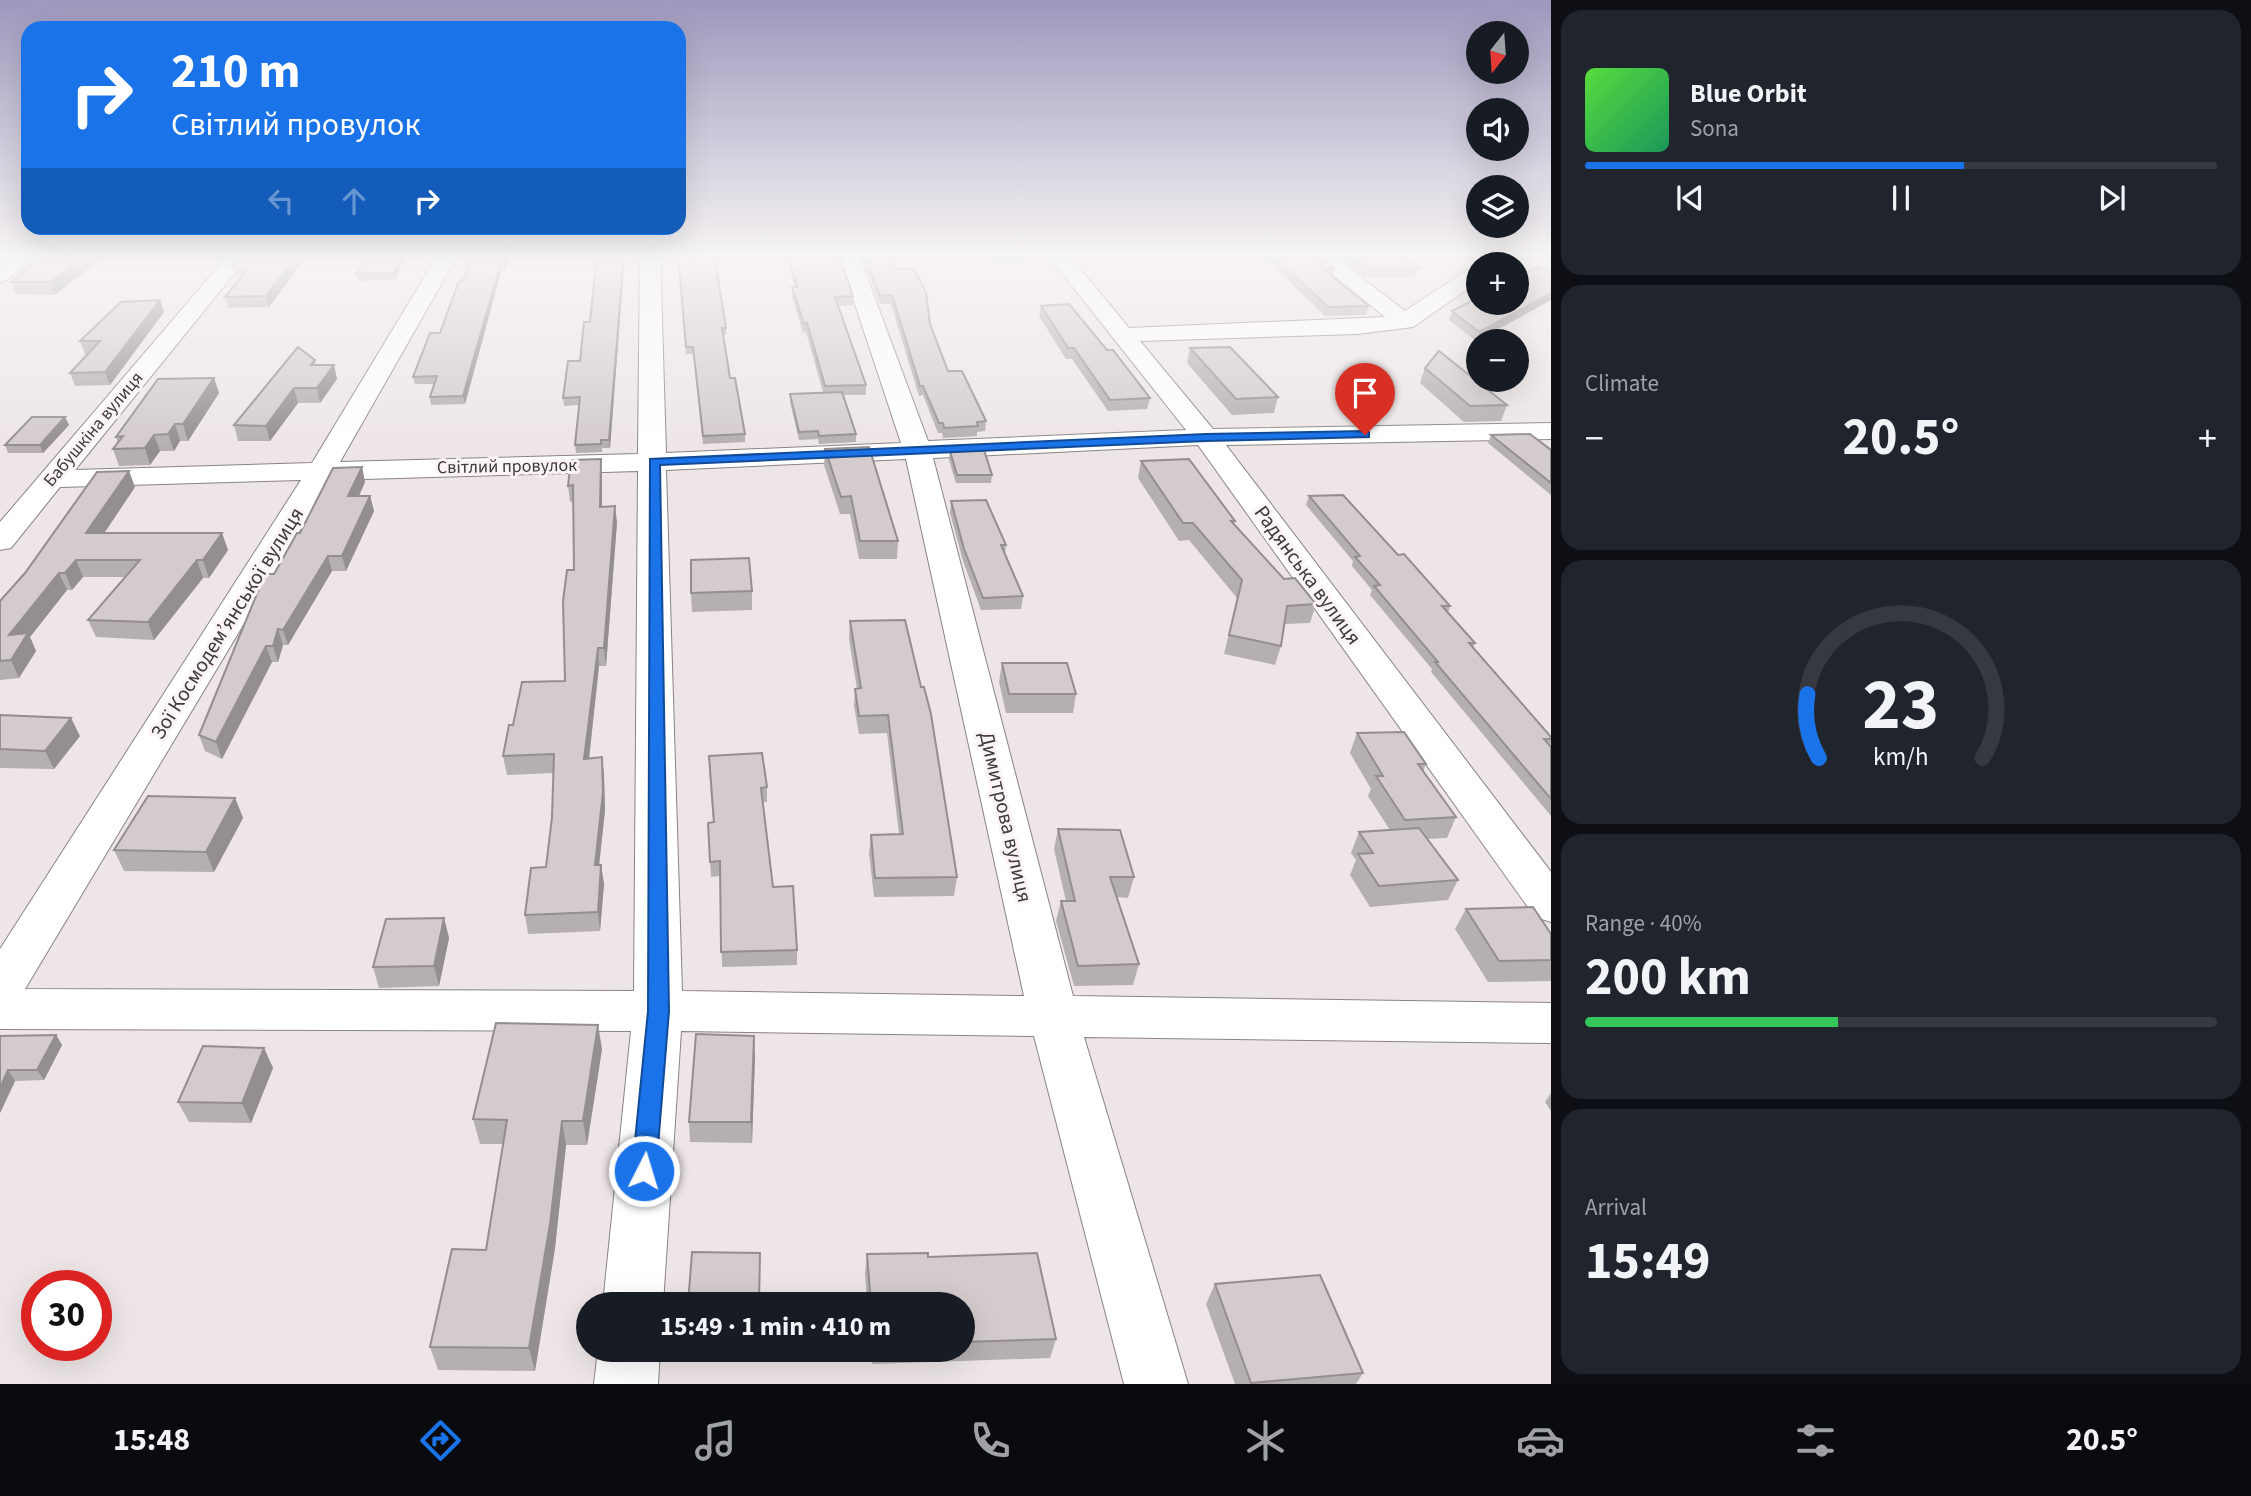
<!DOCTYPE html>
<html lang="en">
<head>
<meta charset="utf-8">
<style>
	:root { --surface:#171b24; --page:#20242c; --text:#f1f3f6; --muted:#9ea1a6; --line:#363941; --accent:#1a73e8 }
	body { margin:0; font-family:"Source Sans 3",sans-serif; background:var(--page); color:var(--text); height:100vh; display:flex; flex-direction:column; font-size:26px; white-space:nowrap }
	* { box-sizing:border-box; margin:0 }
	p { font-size:23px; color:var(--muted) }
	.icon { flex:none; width:38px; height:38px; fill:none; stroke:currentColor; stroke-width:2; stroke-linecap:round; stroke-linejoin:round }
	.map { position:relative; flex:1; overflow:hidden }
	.details { display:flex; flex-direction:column; gap:10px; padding:10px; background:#0d0f14; width:700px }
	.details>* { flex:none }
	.banner { position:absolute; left:21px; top:21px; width:665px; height:214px; border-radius:21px; box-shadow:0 7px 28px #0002; background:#1a73e8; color:#fff; overflow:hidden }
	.needle { width:46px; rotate:197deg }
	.buttons { position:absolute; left:1466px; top:21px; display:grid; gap:14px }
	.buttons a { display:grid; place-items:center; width:63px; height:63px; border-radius:50%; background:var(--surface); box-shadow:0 7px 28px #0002; font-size:35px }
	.speed { position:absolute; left:21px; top:1270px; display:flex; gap:14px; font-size:35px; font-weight:700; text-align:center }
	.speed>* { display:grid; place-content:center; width:91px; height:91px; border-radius:50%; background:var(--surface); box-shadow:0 7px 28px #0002; line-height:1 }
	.speed .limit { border:10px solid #d22; background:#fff; color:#111 }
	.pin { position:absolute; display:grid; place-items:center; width:60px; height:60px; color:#fff; margin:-72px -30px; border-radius:50% 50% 50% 0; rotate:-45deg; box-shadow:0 0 7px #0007 }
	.pin .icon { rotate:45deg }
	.me { position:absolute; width:77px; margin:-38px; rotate:5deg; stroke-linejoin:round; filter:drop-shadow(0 0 5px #0008) }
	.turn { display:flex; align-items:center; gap:24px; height:147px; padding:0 35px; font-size:32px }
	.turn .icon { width:91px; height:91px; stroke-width:2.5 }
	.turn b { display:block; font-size:49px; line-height:60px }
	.lanes { display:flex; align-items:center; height:66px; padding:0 35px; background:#0003; justify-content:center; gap:35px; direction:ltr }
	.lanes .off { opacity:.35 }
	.big { font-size:52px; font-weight:700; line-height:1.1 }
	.details .tile { flex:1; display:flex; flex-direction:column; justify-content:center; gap:10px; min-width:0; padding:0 24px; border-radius:21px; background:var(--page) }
	.details .dial { align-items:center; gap:0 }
	.dial svg { height:182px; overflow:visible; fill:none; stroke:var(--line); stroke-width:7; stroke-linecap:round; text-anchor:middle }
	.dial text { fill:var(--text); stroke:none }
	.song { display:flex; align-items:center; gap:21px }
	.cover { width:84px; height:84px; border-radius:10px; background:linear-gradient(135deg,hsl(110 70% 55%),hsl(150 70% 35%)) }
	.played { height:7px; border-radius:4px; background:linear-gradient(90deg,var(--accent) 60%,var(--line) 60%) }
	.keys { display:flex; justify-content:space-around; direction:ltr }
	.heat { display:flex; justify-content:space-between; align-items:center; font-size:38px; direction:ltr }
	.charge { height:10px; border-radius:5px; background:linear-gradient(90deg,#34c759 40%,var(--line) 0) }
	.trip { position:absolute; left:576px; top:1292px; width:399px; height:70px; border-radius:35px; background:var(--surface); box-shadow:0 7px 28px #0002; font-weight:700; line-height:70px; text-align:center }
	.menu { display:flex; height:112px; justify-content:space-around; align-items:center; background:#090b0e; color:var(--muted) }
	.menu .icon { width:49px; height:49px }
	.menu .selected { color:var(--accent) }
	.menu b { font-size:32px; color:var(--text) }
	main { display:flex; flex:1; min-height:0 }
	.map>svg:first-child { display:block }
</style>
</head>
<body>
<main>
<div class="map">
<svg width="1551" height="1384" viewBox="0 0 1551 1384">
	<rect width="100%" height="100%" fill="#eee6e6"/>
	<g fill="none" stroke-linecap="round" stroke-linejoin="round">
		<g stroke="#8a8384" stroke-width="2">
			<g id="street">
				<path d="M16,253H39L7,280L0,282V266Z"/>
				<path d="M230,253H251L75,470L312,463L439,253H459L340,462L638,454L640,253H660L666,453L901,443L838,253H858L928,441L1186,430L1046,253H1067L1129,328L1385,317L1306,253H1329L1405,311L1472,267L1479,265V281L1413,327L1357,334L1140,341L1213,429L1551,423V439L1226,445L1551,872V922L1535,917L1198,445L933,458L1073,996L1551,1003V1043L1084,1037L1188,1384H1124L1034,1036L681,1031L663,1304H603L631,1031L0,1029V949L301,480L60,487L11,548L0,550V522ZM906,459L1024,996L682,991L666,470ZM638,471L634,991L25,989L330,480Z"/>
				<path d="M598,1349H660L658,1384H594Z"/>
			</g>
		</g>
		<use href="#street" fill="#fff" fill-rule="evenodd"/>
	</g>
	<g fill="#b5afaf">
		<path d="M46,253H110L54,295L16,294L11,282Z"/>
		<path d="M206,253H227L218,263Z"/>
		<path d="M243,253H309L269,307L228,308L225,297L239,280L235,277L232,266Z"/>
		<path d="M371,253H407L395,280L358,281L356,274Z"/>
		<path d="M474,253H510L505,271L501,272L465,404L431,405L430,397L434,384H415L413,377L440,333Z"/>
		<path d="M590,253H625L610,448H602V452L576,453L575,445L579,405L564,406L563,398L580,361L590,322L596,262H590Z"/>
		<path d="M678,253L726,328V335H723L730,378L745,434V442L703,444L694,354H686Z"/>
		<path d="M785,253H838L853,296V305L838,306L866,385V395H844L856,434V442L819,444L818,439L799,440L790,402V394L823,392L806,332L803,333L792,296V287H795Z"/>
		<path d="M860,253H890L894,269L930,324L948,371L986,421L985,431L977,432V436L943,438L942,433H938L923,395L919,396L891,304H880Z"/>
		<path d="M989,253H1024L1025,255L1024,262H994Z"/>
		<path d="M1091,253H1128V257H1094Z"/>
		<path d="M1259,253H1316L1335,269L1333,277L1369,306L1366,315L1325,316Z"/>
		<path d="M1334,253H1399L1418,268L1415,277H1365Z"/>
		<path d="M1551,271V300L1476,341L1449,320L1452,311Z"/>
		<path d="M160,300L164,312L110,385L75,386L70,373L88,354H85L80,341Z"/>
		<path d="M1041,306L1107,350L1150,398L1147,409L1108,411L1072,359H1066L1039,316Z"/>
		<path d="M1190,348L1278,397L1274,413L1232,415L1187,363Z"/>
		<path d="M315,360L316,365L337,379L320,403H298L270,441H238L234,425Z"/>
		<path d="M1425,368L1507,405L1501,421L1464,422L1420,383Z"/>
		<path d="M214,378L219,393L188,441H180L174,451H160L150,465L119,466L113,449L118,443L116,437Z"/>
		<path d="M65,417L69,425L43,453H8L5,445Z"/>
		<path d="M1491,435L1551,450V495L1488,443Z"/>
		<path d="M825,449L898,541L897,559H859L850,514H840L824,465Z"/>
		<path d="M950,451L992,475L991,483H956L949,460Z"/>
		<path d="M1141,461L1235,521L1234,524L1284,579L1316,604L1310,623L1284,624L1281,646L1275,665L1224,654L1237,598L1189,540L1179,541L1138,478Z"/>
		<path d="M362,467L365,482L359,496H370L374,511L346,571H332L288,645H283L278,662H272L222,759L205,751L199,735L300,533Z"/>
		<path d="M602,475V507L617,522L606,666H599L589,758L602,757L604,776L605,810L599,865H601L604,884L600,931L528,934L525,915L546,867L552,817L553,773L507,775L503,756L513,725L565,681L574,570L573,501L570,502L568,486Z"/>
		<path d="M135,487L104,533L228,550L209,578H203L154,640L96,637L88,620L125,577H83L72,590H67L30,637L36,651L19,678L0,680V601Z"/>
		<path d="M1309,496L1398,555L1450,606L1448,613L1475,643L1473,648L1551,737V742L1550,745L1551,747V816L1431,672L1432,669L1370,595L1372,590L1352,566L1353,561L1306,505Z"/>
		<path d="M951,501L1006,545L1005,554L1023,596L1021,609L981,610L963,561L950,513Z"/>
		<path d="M752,591V610L692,612L691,593Z"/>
		<path d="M850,621L957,877L954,896L874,897L869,853L871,835L899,834L887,733L859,734L854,706L855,689H857L849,639Z"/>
		<path d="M1002,663L1076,694L1073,713H1006L999,682Z"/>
		<path d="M0,715L80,736L54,769L0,768Z"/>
		<path d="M1357,733L1426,764L1423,771L1456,817L1447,838L1427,839L1458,880L1448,900L1370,907L1350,875L1356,860L1351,853L1359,832L1390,830L1368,796L1371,789L1350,753Z"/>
		<path d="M709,770L767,787V802H763L773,887L797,950V965L722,967L720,876L711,877L708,823L713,822Z"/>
		<path d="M235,798L243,818L214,872L124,871L114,850Z"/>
		<path d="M1058,829L1134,877L1128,898L1117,897L1139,964L1133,985L1074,986L1056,921L1061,901H1066L1054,849Z"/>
		<path d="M1466,909L1551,934V981L1488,982L1455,929Z"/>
		<path d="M444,918L449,938L439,986L379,988L373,967Z"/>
		<path d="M56,1035L62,1045L44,1080L15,1081L0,1113V1036Z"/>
		<path d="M264,1048L273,1068L251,1123L189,1122L178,1102Z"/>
		<path d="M602,1049L587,1145H566L555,1248L535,1371L438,1370L430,1347L486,1250L503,1144H480L473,1119Z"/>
		<path d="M755,1056L752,1143L690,1142L689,1122Z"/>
		<path d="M1551,1093V1111L1545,1102Z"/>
		<path d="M867,1254L1056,1339L1050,1358L872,1364L871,1349H962V1304H867L865,1273Z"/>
		<path d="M1215,1284L1363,1373L1356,1384H1235L1206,1304Z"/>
		<path d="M687,1349H759V1355L688,1354Z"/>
	</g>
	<g fill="#948e8f">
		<path d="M89,253H110L54,295L50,282Z"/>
		<path d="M215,253H227L218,263Z"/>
		<path d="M299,253H309L269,307L266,296Z"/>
		<path d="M403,253H407L395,280L394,273Z"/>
		<path d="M507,253H510L505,271L504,265Z"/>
		<path d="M624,253H625L610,448L609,440Z"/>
		<path d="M500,265L501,272L465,404L463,396Z"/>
		<path d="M1551,293V300L1476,341L1479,332Z"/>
		<path d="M160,300L164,312L110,385L105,372Z"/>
		<path d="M334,365L337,379L320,403L317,388Z"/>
		<path d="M214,378L219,393L188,441L183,424Z"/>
		<path d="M294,388L298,403L270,441L266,426Z"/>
		<path d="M65,417L69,425L43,453L40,445Z"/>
		<path d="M175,424L180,441L174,451L168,434Z"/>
		<path d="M154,435L160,451L150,465L145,448Z"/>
		<path d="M601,459L602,475V523L600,507Z"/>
		<path d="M362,467L365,482L352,511L348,496Z"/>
		<path d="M129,471L135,487L93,550L86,533Z"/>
		<path d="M370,496L374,511L346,571L342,556Z"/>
		<path d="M615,506L617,522L606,666L604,648Z"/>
		<path d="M222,533L228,550L209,578L203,560Z"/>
		<path d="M328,556L332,571L288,645L283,630Z"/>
		<path d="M76,560L83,577L72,590L65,573Z"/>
		<path d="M197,560L203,578L154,640L148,622Z"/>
		<path d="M59,573L67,590L30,637L36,651L19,678L11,660L9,635Z"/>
		<path d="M278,629L283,645L278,662L273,646Z"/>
		<path d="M266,646L272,662L222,759L216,742Z"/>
		<path d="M598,648L599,666L587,777L584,759Z"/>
		<path d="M71,718L80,736L54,769L45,751Z"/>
		<path d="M602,757L604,776L605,810L597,884L595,865Z"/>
		<path d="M235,798L243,818L214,872L206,852Z"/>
		<path d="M601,865L604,884L600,931L598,912Z"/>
		<path d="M444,918L449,938L439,986L434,966Z"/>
		<path d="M598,1025L602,1049L587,1145L583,1121Z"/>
		<path d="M56,1035L62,1045L44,1080L37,1070Z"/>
		<path d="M754,1036L755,1056L752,1143L751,1122Z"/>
		<path d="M264,1048L273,1068L251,1123L242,1103Z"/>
		<path d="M8,1070L15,1081L0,1113V1088Z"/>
		<path d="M562,1121L566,1145L555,1248L535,1371L529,1348Z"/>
	</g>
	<g fill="#d3cbcc" stroke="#948e8f" stroke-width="2">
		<path d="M46,253H89L50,282H11Z"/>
		<path d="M243,253H299L266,296L225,297L248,269H237L232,266Z"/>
		<path d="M371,253H403L394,273L356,274Z"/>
		<path d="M474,253H507L504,265H500L463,396L430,397L437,376L413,377L430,333H440L459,281H463Z"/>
		<path d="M590,253H624L609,440H601V444L575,445L580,397L563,398L568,361H580L584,322H590L597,255H590Z"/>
		<path d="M678,253H714L726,328H722L730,378H735L745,434L703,436L693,347H686Z"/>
		<path d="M787,253H838L853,296L835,297L866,385L825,386L807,323L804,324L792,287H797Z"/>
		<path d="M864,253H890L894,269H914L926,292L930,324L948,371H962L986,421L977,422L978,426L944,428L943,423H939L923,386H920L892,295L880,296Z"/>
		<path d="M994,253H1024L1025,255H995Z"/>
		<path d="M1270,253H1316L1335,269H1323L1369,306L1328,307Z"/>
		<path d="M1347,253H1399L1418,268L1368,269Z"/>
		<path d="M1537,267L1551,271V293L1479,332L1452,311L1479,297V303H1517V277Z"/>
		<path d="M160,300L105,372L70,373L100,341H80L121,302Z"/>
		<path d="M1069,304L1107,350H1113L1150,398L1110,400L1074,348H1068L1041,306Z"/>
		<path d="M298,347L315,360L311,365H334L317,388H294L266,426L234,425Z"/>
		<path d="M1230,347L1278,397L1236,399L1190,348Z"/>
		<path d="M1439,351L1507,405L1470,406L1425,368Z"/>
		<path d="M214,378L183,424H175L168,434L154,435L145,448L113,449L123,436L116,437L158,379Z"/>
		<path d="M842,392L856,434L819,436L818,431L799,432L790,394Z"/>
		<path d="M32,417H65L40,445H5Z"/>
		<path d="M1530,434L1551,450V483L1491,435Z"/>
		<path d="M869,447L898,541H860L851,496L841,497L825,449Z"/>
		<path d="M984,450L992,475H957L950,451Z"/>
		<path d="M601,459L600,507L615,506L604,648H598L584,759L602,757L603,792L595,865H601L598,912L525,915L531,868L546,867L552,817L554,754L503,756L509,725H513L522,682L565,681L563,601L567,570H574L573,485L568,486L571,460Z"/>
		<path d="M1189,459L1235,521H1231L1284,579L1295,578L1316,604L1287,606L1281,646L1229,635L1242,580L1193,523H1183L1141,461Z"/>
		<path d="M362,467L348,496H370L342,556H328L283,630L278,629L273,646H266L216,742L199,735L265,574H274L297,533H300L333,468Z"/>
		<path d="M129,471L86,533H222L203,560H197L148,622L88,620L140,560H76L65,573H59L9,635L28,633L11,660L0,661V601L25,573L97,472Z"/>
		<path d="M1343,495L1398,555L1404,554L1450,606H1442L1475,643H1469L1551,737V739H1544L1551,747V799L1435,662H1438L1374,586L1380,585L1355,557L1360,556L1309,496Z"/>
		<path d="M986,500L1006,545H1001L1023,596L983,598L964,549L951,501Z"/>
		<path d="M749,558L752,591L691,593V560Z"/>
		<path d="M905,620L921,687H924L931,714L957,877L875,878L871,835L903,834L888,715L859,716L855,689L861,688L850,621Z"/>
		<path d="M1002,663H1067L1076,694H1009Z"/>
		<path d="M0,715L71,718L45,751L0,749Z"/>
		<path d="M1404,732L1426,764H1418L1456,817L1405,820L1376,776H1383L1357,733Z"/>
		<path d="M762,753L767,787L761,788L773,887L793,886L797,950L721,952L720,861L710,862L708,823L714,822L709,756Z"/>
		<path d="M148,796L235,798L206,852L114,850Z"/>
		<path d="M1419,828L1458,880L1379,886L1358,854L1373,853L1359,832Z"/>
		<path d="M1058,829L1120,830L1134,877H1110L1139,964L1078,966L1061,901H1075Z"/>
		<path d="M1533,907L1551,934V960L1499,961L1466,909Z"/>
		<path d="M444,918L434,966L373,967L386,919Z"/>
		<path d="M496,1023L598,1025L583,1121H562L550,1224L529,1348L430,1347L452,1249L486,1250L507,1120L473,1119Z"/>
		<path d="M696,1034L754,1036L751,1122H689Z"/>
		<path d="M56,1035L37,1070H8L0,1088V1036Z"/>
		<path d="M203,1046L264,1048L242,1103L178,1102Z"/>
		<path d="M692,1252L760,1253L759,1304H688Z"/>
		<path d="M928,1253V1257L1037,1253L1056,1339L962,1342V1304H871L867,1254Z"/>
		<path d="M1320,1275L1363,1373L1251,1383L1215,1284Z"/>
	</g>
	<linearGradient id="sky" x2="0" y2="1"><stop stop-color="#9d98bc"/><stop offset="0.57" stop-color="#f7f4f4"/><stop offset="1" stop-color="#f7f4f4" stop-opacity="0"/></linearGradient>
	<rect width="1551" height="447" fill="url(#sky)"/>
	<path fill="#1a73e8" stroke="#114b97" stroke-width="2" d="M1365,431L1369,432V437L1206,441L660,465L669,1011L656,1171L653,1179L644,1182L636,1179L632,1171L648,1011L650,459L1206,434Z"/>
	<g text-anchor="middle" stroke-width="6" stroke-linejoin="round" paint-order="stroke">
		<g font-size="18" fill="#3e3b3b" stroke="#fbf3f4">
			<text transform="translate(93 429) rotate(-50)" y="6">Бабушкіна вулиця</text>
			<text transform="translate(507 466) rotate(-1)" y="6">Світлий провулок</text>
		</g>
		<g font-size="21" fill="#3e3b3b" stroke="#fbf3f4">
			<text transform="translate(1308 575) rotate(54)" y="7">Радянська вулиця</text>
			<text transform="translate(227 623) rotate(-58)" y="7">Зої Космодем’янської вулиця</text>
			<text transform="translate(1006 817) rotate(77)" y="7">Димитрова вулиця</text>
		</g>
	</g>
</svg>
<div class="buttons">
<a><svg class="needle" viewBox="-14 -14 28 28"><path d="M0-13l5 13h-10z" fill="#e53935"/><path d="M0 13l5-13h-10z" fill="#9ea1a6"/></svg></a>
<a><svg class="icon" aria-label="sound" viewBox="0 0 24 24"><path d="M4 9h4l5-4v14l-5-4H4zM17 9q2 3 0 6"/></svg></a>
<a><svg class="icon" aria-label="layers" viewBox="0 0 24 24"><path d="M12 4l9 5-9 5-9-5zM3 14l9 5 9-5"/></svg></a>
<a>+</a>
<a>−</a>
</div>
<div class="speed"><div class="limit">30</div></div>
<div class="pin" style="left:1365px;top:435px;background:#d93025"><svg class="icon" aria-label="arrive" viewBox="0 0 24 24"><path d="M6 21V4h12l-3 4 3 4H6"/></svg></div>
<svg class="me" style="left:644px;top:1171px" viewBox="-20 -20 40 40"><circle r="17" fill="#1a73e8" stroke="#fff" stroke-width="3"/><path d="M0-11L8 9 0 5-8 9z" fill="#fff"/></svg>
<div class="trip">15:49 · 1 min · 410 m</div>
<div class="banner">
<div class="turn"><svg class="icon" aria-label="right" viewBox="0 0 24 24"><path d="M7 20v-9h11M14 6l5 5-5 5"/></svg><div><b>210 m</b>Світлий провулок</div></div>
<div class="lanes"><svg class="icon off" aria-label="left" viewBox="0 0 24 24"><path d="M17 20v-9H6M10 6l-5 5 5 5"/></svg><svg class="icon off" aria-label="ahead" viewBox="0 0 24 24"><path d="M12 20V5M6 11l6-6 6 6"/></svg><svg class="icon" aria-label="right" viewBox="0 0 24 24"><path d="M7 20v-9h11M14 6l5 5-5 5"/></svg></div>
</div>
</div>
<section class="details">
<div class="tile">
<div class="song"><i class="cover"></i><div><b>Blue Orbit</b><p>Sona</p></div></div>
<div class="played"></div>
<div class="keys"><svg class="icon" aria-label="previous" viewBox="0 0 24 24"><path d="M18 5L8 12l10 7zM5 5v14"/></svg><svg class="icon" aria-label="pause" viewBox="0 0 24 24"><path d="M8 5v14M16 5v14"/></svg><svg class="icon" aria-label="next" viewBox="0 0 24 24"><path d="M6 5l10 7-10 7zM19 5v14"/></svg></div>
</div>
<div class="tile"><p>Climate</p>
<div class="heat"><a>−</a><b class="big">20.5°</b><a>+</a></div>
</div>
<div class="tile dial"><svg viewBox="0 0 100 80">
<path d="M14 69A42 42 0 1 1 86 69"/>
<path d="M14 69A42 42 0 0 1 9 41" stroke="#1a73e8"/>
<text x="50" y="56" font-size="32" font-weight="700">23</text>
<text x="50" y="72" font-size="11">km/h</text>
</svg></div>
<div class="tile"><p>Range · 40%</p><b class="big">200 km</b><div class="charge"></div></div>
<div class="tile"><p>Arrival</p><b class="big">15:49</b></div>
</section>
</main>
<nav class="menu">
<b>15:48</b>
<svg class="icon selected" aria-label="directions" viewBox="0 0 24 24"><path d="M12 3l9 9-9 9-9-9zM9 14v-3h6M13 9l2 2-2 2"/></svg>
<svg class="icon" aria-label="music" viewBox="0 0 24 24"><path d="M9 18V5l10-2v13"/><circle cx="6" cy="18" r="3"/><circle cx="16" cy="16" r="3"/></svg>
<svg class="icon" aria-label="phone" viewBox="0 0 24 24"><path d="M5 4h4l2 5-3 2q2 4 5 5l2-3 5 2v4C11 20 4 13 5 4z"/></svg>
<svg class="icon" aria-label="climate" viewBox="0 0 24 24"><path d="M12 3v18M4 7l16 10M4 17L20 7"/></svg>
<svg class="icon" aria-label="car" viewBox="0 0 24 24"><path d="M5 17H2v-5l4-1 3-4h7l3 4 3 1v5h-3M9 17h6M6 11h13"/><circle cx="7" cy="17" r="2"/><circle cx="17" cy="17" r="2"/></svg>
<svg class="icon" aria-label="filters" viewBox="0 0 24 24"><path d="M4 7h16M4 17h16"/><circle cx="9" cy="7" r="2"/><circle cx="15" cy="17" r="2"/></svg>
<b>20.5°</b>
</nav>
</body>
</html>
